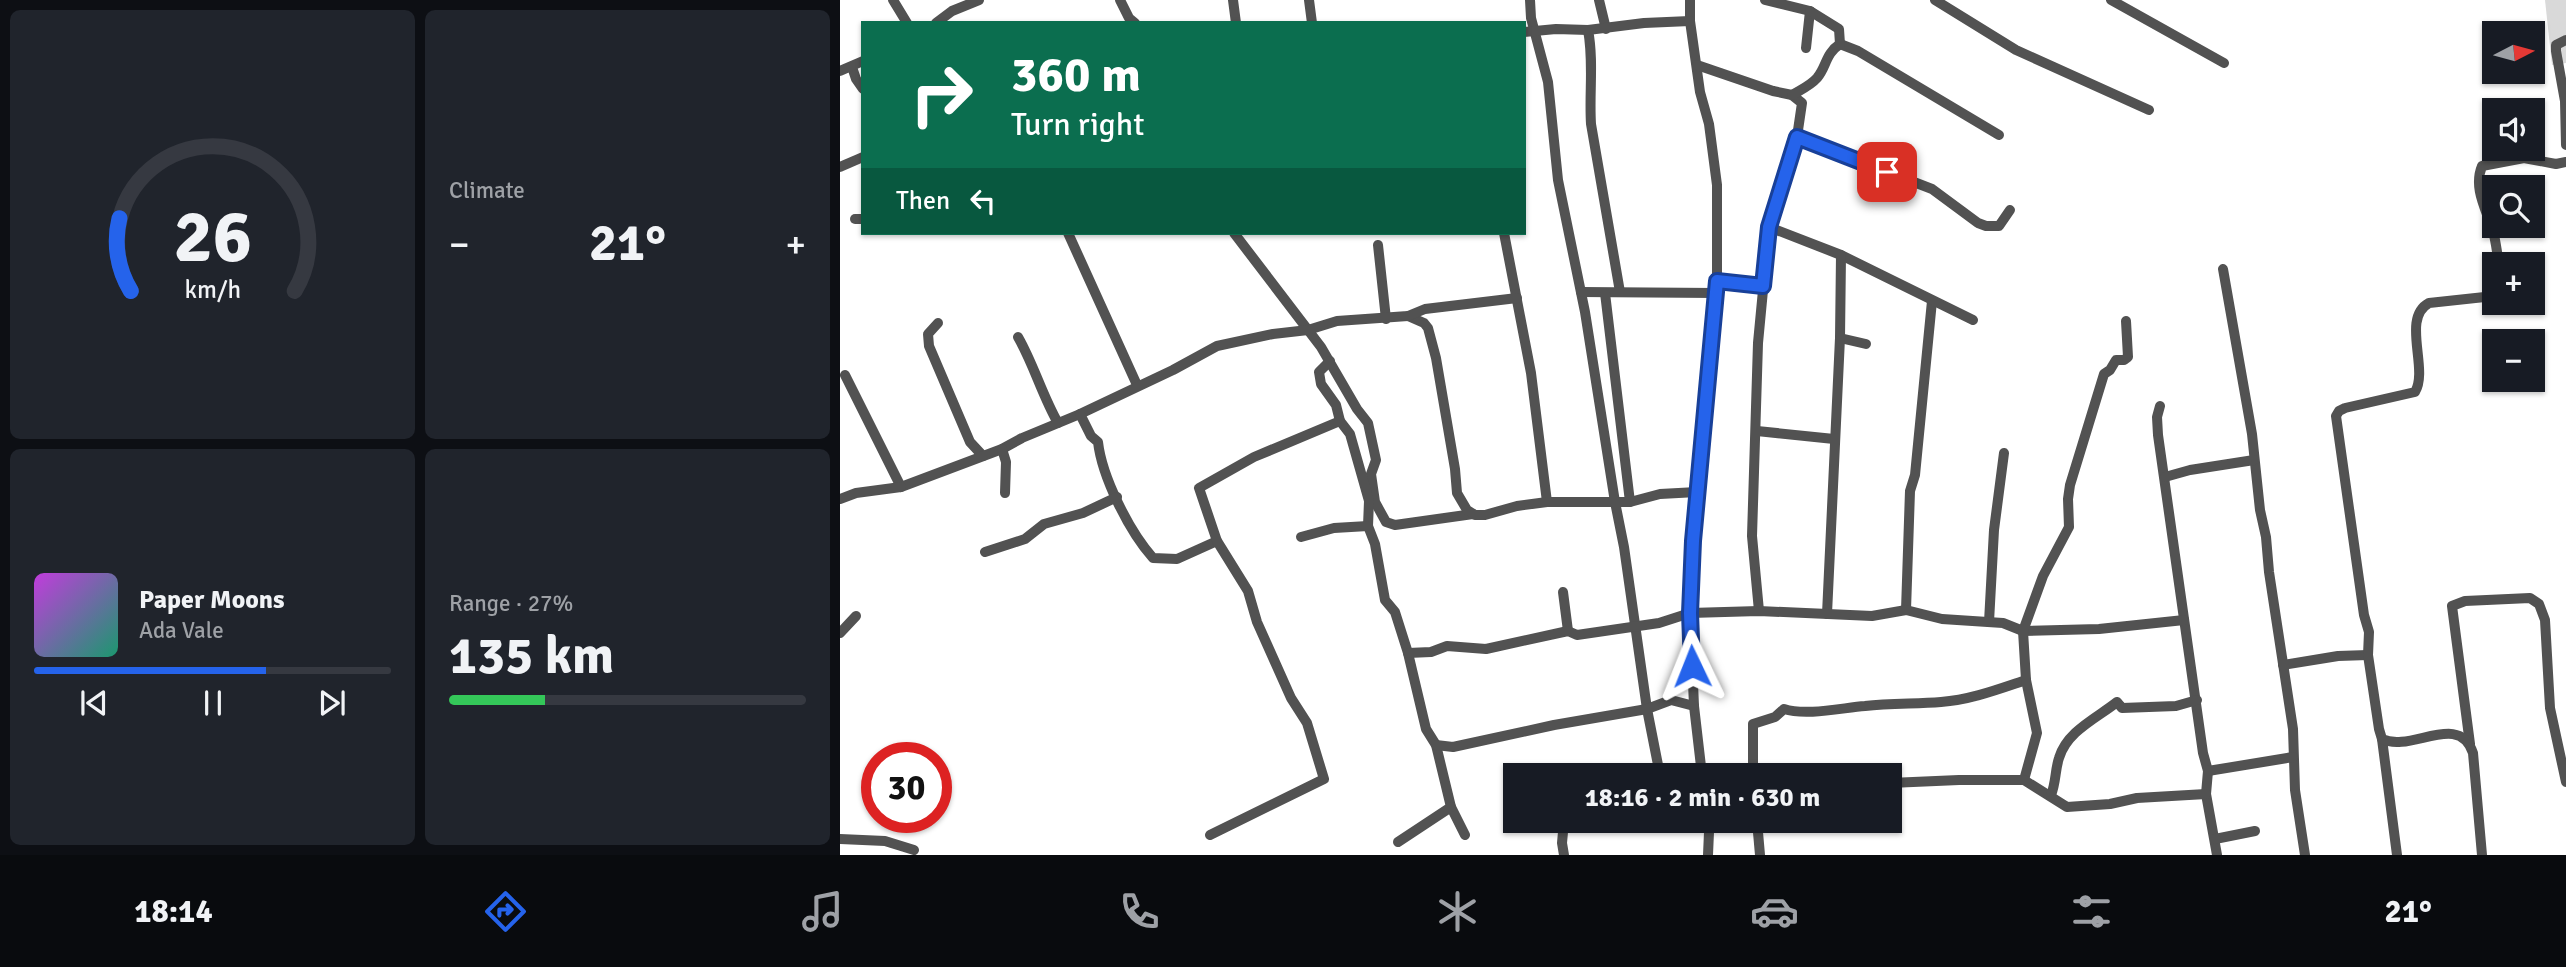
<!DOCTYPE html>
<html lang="en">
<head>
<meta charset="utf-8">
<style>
	:root { --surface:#171b24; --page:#20242c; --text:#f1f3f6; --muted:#9ea1a6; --line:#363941; --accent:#2563eb }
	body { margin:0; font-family:Signika,sans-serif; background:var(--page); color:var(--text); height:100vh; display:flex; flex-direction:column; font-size:26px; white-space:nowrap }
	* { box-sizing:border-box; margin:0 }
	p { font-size:23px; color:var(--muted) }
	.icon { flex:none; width:38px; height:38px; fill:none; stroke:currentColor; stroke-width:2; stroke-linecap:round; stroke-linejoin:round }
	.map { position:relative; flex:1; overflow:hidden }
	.sheet { display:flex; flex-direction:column; gap:10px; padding:10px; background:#0d0f14; width:840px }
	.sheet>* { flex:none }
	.banner { position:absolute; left:21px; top:21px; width:665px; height:214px; border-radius:0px; box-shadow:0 2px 5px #0004; background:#0b6e4f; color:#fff; overflow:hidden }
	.needle { width:46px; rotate:84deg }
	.tools { position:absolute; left:1642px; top:21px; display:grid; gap:14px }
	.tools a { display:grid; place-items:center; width:63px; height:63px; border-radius:0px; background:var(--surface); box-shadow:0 2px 5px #0004; font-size:35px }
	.speed { position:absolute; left:21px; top:742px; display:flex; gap:14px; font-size:35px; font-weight:700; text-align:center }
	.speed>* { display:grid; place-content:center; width:91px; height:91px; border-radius:50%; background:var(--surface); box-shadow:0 2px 5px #0004; line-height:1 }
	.speed .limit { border:10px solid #d22; background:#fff; color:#111 }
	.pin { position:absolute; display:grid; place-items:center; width:60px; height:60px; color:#fff; margin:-30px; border-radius:14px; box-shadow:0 4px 10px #0006 }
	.me { position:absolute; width:77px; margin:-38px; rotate:358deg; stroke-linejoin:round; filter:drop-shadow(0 0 5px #0008) }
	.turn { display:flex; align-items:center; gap:24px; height:147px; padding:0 35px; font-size:32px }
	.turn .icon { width:91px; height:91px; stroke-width:2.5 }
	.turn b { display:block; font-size:49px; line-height:60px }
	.then { display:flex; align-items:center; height:66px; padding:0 35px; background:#0003; gap:14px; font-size:26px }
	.big { font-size:52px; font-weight:800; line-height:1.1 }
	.sheet .tile { flex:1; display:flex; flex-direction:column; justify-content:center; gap:10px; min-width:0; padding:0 24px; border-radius:10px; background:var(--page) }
	.sheet .dial { align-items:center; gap:0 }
	.dial svg { height:182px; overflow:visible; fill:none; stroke:var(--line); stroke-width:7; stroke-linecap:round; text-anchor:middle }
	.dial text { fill:var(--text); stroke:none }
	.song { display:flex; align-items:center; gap:21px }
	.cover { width:84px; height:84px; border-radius:10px; background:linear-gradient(135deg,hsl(290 70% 55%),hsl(160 70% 35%)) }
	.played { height:7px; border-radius:4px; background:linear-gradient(90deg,var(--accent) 65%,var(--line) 65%) }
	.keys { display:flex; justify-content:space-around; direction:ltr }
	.heat { display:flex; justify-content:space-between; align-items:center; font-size:38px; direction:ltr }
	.charge { height:10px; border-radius:5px; background:linear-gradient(90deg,#34c759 27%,var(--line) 0) }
	.sheet .tiles { flex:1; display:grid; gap:10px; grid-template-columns:repeat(2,1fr) }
	.trip { position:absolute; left:663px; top:763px; width:399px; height:70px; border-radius:0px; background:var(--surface); box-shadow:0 2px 5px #0004; font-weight:800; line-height:70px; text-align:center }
	.menu { display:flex; height:112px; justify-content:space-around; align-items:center; background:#090b0e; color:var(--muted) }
	.menu .icon { width:49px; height:49px }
	.menu .on { color:var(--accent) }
	.menu b { font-size:32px; color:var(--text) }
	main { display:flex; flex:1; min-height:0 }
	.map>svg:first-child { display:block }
</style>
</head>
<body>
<main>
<section class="sheet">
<div class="tiles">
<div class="tile dial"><svg viewBox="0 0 100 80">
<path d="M14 69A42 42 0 1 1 86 69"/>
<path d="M14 69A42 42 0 0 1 9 37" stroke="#2563eb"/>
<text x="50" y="56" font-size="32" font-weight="700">26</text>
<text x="50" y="72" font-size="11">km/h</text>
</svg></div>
<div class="tile"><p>Climate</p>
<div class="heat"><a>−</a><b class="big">21°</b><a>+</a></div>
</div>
<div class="tile">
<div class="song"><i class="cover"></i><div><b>Paper Moons</b><p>Ada Vale</p></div></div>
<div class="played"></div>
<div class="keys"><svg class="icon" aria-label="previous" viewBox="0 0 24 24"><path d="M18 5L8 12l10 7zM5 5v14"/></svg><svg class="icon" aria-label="pause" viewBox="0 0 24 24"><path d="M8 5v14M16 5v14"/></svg><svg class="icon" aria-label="next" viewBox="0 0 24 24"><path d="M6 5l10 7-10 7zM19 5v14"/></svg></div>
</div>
<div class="tile"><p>Range · 27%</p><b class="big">135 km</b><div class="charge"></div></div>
</div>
</section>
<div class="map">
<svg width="1726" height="855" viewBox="0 0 1726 855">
	<rect width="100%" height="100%" fill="#fff"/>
	<path fill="#d9d9d9" d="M1705,0H1726V63L1712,65Z"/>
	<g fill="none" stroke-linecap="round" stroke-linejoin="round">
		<g stroke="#525252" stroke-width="10">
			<path d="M53,0L67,23"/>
			<path d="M280,0L289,18L295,23"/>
			<path d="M393,0L396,23"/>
			<path d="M469,0L472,23"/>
			<path d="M690,0L691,18L708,82L718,180L745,312L775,502L784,547L807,709L820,775"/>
			<path d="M759,0L766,29"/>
			<path d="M850,0V21L860,92L869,124L877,185V281L853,541L850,613L854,706L862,775"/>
			<path d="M925,0L970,11L966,48"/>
			<path d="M1095,0L1176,50L1309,110"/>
			<path d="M1271,0L1384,63"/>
			<path d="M970,11L999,29L1000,44"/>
			<path d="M96,23L112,11L139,0"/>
			<path d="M748,30C754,61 749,93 751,124L780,292"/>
			<path d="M684,32L716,29L748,30L804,23L850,21"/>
			<path d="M1726,40L1716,45V51L1725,101L1726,145"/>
			<path d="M1000,44L1018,51L1159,135"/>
			<path d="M857,65L933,91L952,95L962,103L957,137L929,227"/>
			<path d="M12,67L16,79L23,89"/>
			<path d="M0,71L23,61"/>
			<path d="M952,95C960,90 970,86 977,78C987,66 985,54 1000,44"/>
			<path d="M957,137L1092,189L1138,223L1146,226H1159L1170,210"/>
			<path d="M0,167L23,157"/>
			<path d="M15,219H23"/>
			<path d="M228,233L297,385"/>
			<path d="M394,233L481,347L517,409L528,423L536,460L531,474L535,502L546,522L555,525L633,514"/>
			<path d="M664,233L691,373L707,502"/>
			<path d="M538,245L546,319"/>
			<path d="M1659,264C1657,253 1656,242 1653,231C1646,209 1633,188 1642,166L1684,158L1716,164L1726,162"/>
			<path d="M1383,269L1412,434L1420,510L1426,537L1429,572L1453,729L1455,790L1465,855"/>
			<path d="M877,281L923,286"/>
			<path d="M741,292L876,293"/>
			<path d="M765,293L790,502"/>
			<path d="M568,316L584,323L588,328L596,358L615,469L617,493L627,510L635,515H645L677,506L707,502H790L820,494L857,492"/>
			<path d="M98,323L88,334L89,346L130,442L143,456"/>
			<path d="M178,337C194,365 202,395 218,423"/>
			<path d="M1000,338L1026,344"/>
			<path d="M490,361L479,372L481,384L496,405L500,421L510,434L529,501L528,526L535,544L545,600L555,612L568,653L586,729L596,745L611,807L625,835"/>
			<path d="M5,375L61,487L162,449L182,438L240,414L333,370L377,346L433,334L468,330L497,321L568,316L585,309L677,298"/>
			<path d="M1320,406L1317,417L1318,435L1363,753L1368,771L1366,794L1377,855"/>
			<path d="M240,414L251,436L258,442C262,477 289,531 313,558L337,559L377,541"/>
			<path d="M917,431L994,439"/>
			<path d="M162,449L166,462L165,493"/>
			<path d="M1325,477L1350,470L1414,460"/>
			<path d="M0,499L16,493L61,487"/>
			<path d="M461,537L494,528L528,526"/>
			<path d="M145,552L185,539L204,524L243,513L277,497"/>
			<path d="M723,592L728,631"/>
			<path d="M1066,610L1070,491L1075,475L1092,301"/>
			<path d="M919,611L912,536L918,343L929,227L1001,255L1133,320"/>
			<path d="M987,614L1000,338L1001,255"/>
			<path d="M1149,622L1154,530L1164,453"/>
			<path d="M0,633L16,616"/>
			<path d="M568,653L591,652L607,646L646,649L728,631L737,635L819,623L850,613L919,611L1032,616L1066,610L1102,619L1163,623L1183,631L1259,629L1344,620"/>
			<path d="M1443,665L1498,656L1528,655"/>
			<path d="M1542,739L1557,855"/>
			<path d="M1630,744L1612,606L1625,601L1690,598L1699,604L1705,620L1710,708L1726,782"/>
			<path d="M596,745L613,747L714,725L807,709L831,700L854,706"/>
			<path d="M1368,771L1453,757"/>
			<path d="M913,775V724L935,717L944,709C966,716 1001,708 1025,706C1050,703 1076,704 1101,702C1130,700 1159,689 1186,680"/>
			<path d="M1184,780L1197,733L1186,680L1183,631L1203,576L1229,527L1228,499L1230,485L1264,374L1270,370L1276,360H1284L1288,357L1286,321"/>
			<path d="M1050,783L1119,780H1184L1227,807L1270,804L1297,798L1366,794"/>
			<path d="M1211,795C1216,783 1215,770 1219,758C1227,731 1257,718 1277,702L1282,708L1336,706L1357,700"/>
			<path d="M868,821L869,832L868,855"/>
			<path d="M917,821L920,855"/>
			<path d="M370,835L484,779L467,723L451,698L417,622L408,591L377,541L359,488L414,457L500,421"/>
			<path d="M0,839L45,841L74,850"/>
			<path d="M1375,839L1415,831"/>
			<path d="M558,842L611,807"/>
			<path d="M724,855L722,843L724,821"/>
			<path d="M1642,855L1633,753C1619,711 1571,753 1542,739L1539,729L1528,655L1529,632L1524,615L1496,416L1499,411L1505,408L1575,392C1589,369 1561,318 1589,303L1654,296"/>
		</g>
	</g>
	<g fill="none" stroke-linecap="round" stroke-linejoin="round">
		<g stroke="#184099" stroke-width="18">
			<path id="route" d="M852,666L850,613L853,541L877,281L923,286L929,227L957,137L1047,172"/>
		</g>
		<use href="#route" stroke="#2563eb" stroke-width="12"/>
	</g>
</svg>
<div class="tools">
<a><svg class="needle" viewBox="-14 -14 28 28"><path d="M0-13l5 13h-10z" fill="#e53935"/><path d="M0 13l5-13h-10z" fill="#9ea1a6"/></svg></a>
<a><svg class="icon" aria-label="sound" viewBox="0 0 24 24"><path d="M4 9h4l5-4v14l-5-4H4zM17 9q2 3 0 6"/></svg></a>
<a><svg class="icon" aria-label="search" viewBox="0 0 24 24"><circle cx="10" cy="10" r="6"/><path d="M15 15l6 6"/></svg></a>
<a>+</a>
<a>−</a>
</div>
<div class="speed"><div class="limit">30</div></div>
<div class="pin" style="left:1047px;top:172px;background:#d93025"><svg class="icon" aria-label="arrive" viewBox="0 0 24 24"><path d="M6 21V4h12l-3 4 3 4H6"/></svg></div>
<svg class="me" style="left:852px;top:666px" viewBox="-20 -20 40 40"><path d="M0-17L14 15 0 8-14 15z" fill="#2563eb" stroke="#fff" stroke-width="4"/></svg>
<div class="trip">18:16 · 2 min · 630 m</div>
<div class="banner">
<div class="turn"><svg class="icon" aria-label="right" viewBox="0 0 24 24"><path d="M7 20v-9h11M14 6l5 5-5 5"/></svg><div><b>360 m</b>Turn right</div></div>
<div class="then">Then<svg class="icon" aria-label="left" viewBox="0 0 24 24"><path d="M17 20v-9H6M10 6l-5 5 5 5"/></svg></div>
</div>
</div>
</main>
<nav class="menu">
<b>18:14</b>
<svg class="icon on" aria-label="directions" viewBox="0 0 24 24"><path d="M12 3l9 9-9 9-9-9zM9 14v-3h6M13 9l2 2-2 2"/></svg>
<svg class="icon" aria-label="music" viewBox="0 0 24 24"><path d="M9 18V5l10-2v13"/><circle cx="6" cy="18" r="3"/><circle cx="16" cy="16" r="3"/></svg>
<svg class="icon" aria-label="phone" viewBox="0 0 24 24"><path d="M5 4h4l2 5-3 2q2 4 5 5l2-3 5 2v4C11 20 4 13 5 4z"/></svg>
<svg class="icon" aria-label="climate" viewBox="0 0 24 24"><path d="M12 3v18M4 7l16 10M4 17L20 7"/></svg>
<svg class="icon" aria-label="car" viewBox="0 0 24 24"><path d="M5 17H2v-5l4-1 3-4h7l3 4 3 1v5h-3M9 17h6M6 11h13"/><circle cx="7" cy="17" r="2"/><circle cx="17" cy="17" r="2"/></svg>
<svg class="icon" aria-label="filters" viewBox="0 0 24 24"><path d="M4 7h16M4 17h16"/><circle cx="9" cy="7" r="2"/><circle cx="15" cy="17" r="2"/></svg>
<b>21°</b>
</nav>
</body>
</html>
